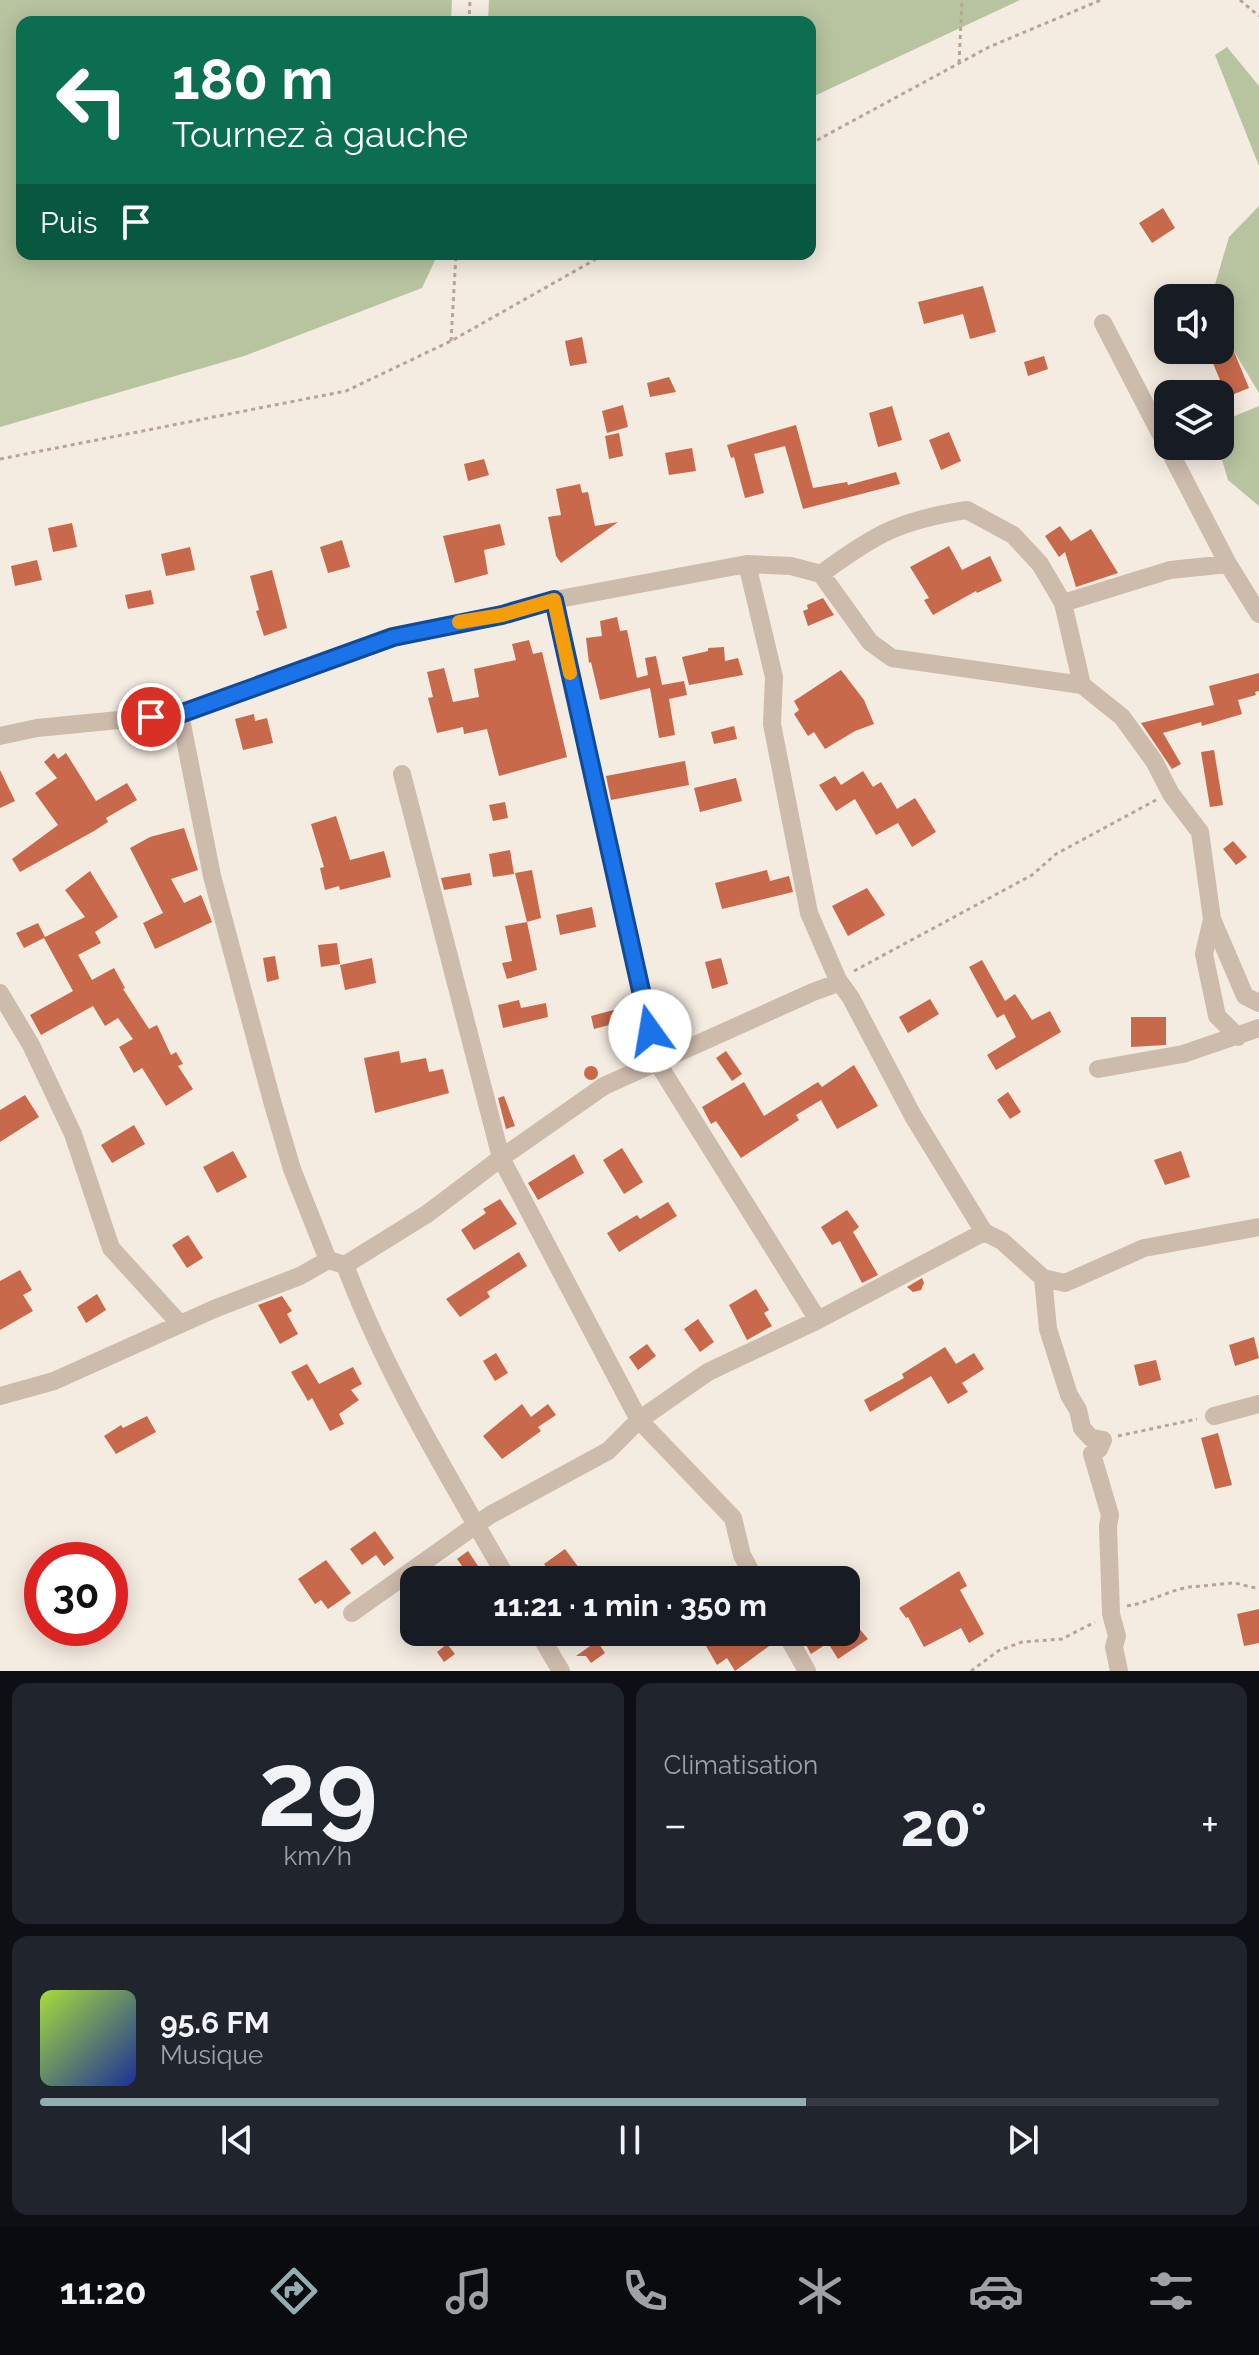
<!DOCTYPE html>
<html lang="fr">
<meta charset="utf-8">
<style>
body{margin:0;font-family:Raleway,sans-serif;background:#20242c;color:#f1f3f6;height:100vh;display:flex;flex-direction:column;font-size:30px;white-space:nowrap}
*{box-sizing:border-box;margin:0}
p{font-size:26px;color:#9ea1a6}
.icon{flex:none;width:44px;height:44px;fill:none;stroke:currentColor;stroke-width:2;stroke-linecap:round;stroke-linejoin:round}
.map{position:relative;height:1671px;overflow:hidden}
.details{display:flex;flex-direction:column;gap:12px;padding:12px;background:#0d0f14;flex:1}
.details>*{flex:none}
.banner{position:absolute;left:16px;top:16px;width:800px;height:244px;border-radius:16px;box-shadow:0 4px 20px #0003;background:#0b6e4f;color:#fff;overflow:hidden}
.controls{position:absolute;left:1154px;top:284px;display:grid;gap:16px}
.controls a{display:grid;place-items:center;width:80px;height:80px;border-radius:16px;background:#171b24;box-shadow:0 4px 20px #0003;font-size:40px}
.speed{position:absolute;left:24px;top:1542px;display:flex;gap:16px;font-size:40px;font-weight:700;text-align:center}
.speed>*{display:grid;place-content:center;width:104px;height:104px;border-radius:50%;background:#171b24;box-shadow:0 4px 20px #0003;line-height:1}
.speed .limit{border:12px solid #d22;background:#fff;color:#111}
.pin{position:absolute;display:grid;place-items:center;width:68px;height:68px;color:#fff;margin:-34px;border:4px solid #fff;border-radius:50%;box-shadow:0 2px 8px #0007}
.me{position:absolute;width:88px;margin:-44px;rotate:347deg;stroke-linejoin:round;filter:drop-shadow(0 0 6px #0008)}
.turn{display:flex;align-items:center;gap:28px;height:168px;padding:0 24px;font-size:36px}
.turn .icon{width:104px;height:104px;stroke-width:2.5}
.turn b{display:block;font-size:56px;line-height:68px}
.then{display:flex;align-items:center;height:76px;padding:0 24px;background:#0003;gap:16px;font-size:30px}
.big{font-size:60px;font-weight:700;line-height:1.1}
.details .card{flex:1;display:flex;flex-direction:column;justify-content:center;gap:12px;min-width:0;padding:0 28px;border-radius:16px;background:#20242c}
.details .dial{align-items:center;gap:0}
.dial b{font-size:104px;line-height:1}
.song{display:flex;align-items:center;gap:24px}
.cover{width:96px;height:96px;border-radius:12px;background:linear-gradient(135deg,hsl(80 70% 55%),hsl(230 70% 35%))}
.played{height:8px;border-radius:4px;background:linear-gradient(90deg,#92aeb2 65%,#363941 65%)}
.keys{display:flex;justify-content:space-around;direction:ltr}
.heat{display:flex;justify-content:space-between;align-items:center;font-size:44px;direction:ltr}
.details .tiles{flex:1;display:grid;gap:12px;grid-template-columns:1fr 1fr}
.card:last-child{grid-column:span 2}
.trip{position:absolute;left:400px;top:1566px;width:460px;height:80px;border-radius:16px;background:#171b24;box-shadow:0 4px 20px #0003;font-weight:700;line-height:80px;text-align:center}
.dock{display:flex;height:128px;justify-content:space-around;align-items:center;background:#090b0e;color:#9ea1a6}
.dock .icon{width:56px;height:56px}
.dock .current{color:#92aeb2}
.dock b{font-size:36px;color:#f1f3f6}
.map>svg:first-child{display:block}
.green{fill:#b8c4a0}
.building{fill:#c8694b}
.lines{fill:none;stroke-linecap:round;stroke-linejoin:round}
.path{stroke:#b9a596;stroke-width:3;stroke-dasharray:4 4;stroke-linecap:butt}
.street{stroke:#cdbbac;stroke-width:18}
.route-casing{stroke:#114b97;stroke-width:20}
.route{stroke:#1a73e8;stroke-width:14}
.slow{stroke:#f59e0b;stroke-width:14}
</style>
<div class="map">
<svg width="1259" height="1671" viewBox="0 0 1259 1671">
<rect width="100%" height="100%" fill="#f4ebe1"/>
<path class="green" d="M0,0H452L451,22H22V254H438L422,288L244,356L0,427Z
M489,0H1020L810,98V22H488Z
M1227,47L1259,86V166L1215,55Z
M1259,206V393L1220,328V298H1211L1229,237Z
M1259,406V506L1228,480L1218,446L1220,422Z"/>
<path class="building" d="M1163,208L1175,228L1152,243L1139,223Z
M983,286L996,332L970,339L963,314L924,324L918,302Z
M582,337L587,363L570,366L565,341Z
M1232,347L1249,388L1227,397L1210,356Z
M1044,356L1048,369L1028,376L1024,362Z
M669,377L676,392L650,397L647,383Z
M623,405L628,427L607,433L602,411Z
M892,406L902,440L878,447L869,413Z
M796,425L813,488L847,482L848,485L896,472L900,484L803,509L785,446L754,454L764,493L745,498L734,457L731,458L727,445Z
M949,432L961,461L941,470L929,440Z
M619,433L623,456L609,459L605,436Z
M692,448L696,471L669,475L665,453Z
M484,459L489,475L468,481L464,464Z
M580,484L582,493L588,492L595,526L618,522L561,563L556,556L548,517L561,515L556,489Z
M72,523L77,547L53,552L48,528Z
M500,524L505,545L484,550L488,574L455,583L443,536Z
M1060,526L1071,541L1091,529L1118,573L1076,587L1065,552L1059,557L1045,536Z
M342,540L350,567L328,573L320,547Z
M949,546L962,570L990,556L1002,581L977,593L976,591L933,615L924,600L929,598L910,567Z
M190,547L195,570L166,576L161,554Z
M37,560L42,580L15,586L11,566Z
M272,570L287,628L264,636L256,611L259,610L250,576Z
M151,590L154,604L128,609L125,595Z
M823,598L834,615L808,626L803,611L808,609L807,605Z
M617,617L620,631L627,630L637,678L648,675L645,658L656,656L662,685L684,681L687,695L669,699L675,735L659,738L650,688L600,700L591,662L589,663L586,638L602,636L600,621Z
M529,640L533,654L542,652L567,757L499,776L487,729L464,734L463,727L437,733L428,698L433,697L427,672L444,668L453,702L479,697L474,669L516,660L512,644Z
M724,647L725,661L738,658L743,675L689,685L682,657L708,651V648Z
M841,670L864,700L874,724L855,731L825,749L814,732L808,736L794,714L799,710L794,701Z
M1259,673V691L1255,692L1256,695L1238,700L1242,714L1202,726L1201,722L1163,733L1181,764L1172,769L1141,723L1214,705L1209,686Z
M254,714L255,721L267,718L273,743L243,750L235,719Z
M734,726L737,739L714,744L711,732Z
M1214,750L1223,805L1210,807L1201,752Z
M54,753L58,759L66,753L96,801L127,783L137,800L106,818L108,822L94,831L20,872L12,859L58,825L35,793L57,778L44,762Z
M685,761L689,785L611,800L606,776Z
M0,770L15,801L0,808Z
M863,771L873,787L881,782L897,809L915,798L936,832L912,847L898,823L876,835L855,799L836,811L819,785L835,776L841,785Z
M736,778L742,801L700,812L694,788Z
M505,802L508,818L493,821L489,805Z
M336,816L350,860L384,851L391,877L340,890L339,886L325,890L320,868L324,867L311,824Z
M184,828L198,870L171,879L184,903L201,895L212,922L155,949L143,923L163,913L130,848L150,837Z
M1233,841L1247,857L1236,865L1223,849Z
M510,850L514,874L493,877L489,854Z
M532,870L541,918L527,922L537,970L507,979L502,963L512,961L505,926L527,922L515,873Z
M767,870L770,881L789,876L793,892L722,909L715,883Z
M90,871L118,917L95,932L101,943L78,955L92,980L114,968L125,988L123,989L149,1029L157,1025L171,1055L176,1052L183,1064L178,1066L193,1089L166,1106L142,1068L134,1073L119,1047L133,1039L118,1018L105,1026L93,1006L41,1035L30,1015L73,991L44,938L24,948L16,933L38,923L45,937L85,917L65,890Z
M470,873L472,885L444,890L441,878Z
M867,888L885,915L848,936L832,906Z
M592,907L596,927L560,935L556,915Z
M337,943L340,964L321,967L318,945Z
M275,956L279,979L267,982L263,958Z
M372,958L376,983L345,990L340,965Z
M721,958L728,984L712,989L705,962Z
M982,960L1005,1001L1015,994L1032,1020L1050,1011L1061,1032L996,1070L987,1055L1016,1037L1004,1014L997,1018L969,967Z
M930,999L939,1014L908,1033L899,1017Z
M519,1000L521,1008L546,1003L548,1017L503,1028L498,1005Z
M621,1008L624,1021L594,1029L591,1016Z
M1131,1017H1166V1045L1131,1047Z
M399,1051L401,1063L426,1058L429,1072L443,1069L449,1093L375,1113L364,1058Z
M726,1051L742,1074L732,1081L716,1058Z
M854,1065L878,1106L837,1129L821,1100L796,1115L799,1120L741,1158L716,1121L711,1124L702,1107L744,1082L764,1116L818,1082L822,1087Z
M584 1073a7 7 0 1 1 14 0a7 7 0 1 1-14 0Z
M1008,1092L1021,1112L1010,1119L997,1100Z
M25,1095L39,1117L0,1142V1110Z
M504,1096L515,1126L506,1129L498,1098Z
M134,1125L145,1144L112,1163L101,1145Z
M622,1148L643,1182L624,1194L603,1160Z
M233,1151L247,1177L217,1193L203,1167Z
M1181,1151L1190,1177L1165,1185L1154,1160Z
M574,1154L584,1173L538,1200L528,1183Z
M500,1199L517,1224L474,1250L461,1230L486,1213L483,1209Z
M668,1202L677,1216L619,1252L607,1233L637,1215L640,1219Z
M847,1210L859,1227L853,1232L878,1275L862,1283L840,1241L832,1245L821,1227Z
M188,1235L203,1258L187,1268L172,1245Z
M519,1252L527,1266L487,1292L490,1297L460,1317L446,1299Z
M20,1270L32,1290L23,1295L33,1311L0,1330V1281Z
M922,1278L924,1283L921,1290L913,1292L907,1287Z
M756,1289L769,1310L764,1313L772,1326L747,1340L729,1305Z
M97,1294L106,1310L86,1323L77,1307Z
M282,1296L292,1311L287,1314L298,1334L280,1344L258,1305Z
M698,1319L714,1342L700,1352L684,1329Z
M1254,1337L1259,1358L1235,1366L1229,1345Z
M647,1344L656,1356L638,1370L629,1357Z
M945,1347L956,1364L974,1353L984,1369L962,1383L968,1392L948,1404L931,1376L870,1412L864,1400L904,1378L902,1374Z
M496,1353L508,1373L495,1381L483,1361Z
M1156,1360L1161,1380L1139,1386L1134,1365Z
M307,1364L319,1384L353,1367L362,1384L351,1390L359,1400L339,1414L344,1424L330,1431L312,1398L308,1401L291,1372Z
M522,1404L531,1417L548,1404L556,1415L538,1427L541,1431L502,1459L483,1436Z
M147,1416L156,1432L116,1454L104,1436L121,1425L123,1428Z
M1218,1433L1232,1485L1215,1489L1201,1438Z
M375,1531L394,1558L384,1566L376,1555L362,1565L350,1549Z
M565,1549L579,1568L562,1580H556L544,1564Z
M468,1551L480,1569L470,1577L457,1559Z
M326,1560L351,1593L328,1609L321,1600L315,1604L298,1579Z
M959,1571L967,1586L960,1590L984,1634L969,1643L961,1628L924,1647L908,1617L906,1618L899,1608Z
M1259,1609V1643L1244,1646L1237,1614Z
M858,1627L868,1639L838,1659L828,1643L811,1654L803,1639L814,1632H847L849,1634Z
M703,1632H743L749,1642L764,1632H770L776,1641L735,1671L727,1658L717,1665L706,1646L710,1643Z
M597,1641L605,1653L591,1663L586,1656H576Z
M447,1644L455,1654L444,1662L437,1652Z"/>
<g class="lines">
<path class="path" d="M1240,0L1259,16
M469,22L470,0
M959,63L962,0
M810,144L989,47L1101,0
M451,341L456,254
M0,459L346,391L451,341L605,254
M854,971L1032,875L1056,854L1156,800
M1118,1436L1197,1419
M1127,1606C1148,1603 1167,1591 1189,1587C1194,1587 1231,1583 1233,1583C1243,1584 1250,1588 1259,1588
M971,1671L998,1651L1022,1642L1062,1639L1095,1622"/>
<path class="street" d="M1103,323L1228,564
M747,564L774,677L772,724L809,913L838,980
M821,574C875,534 900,520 967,510L1013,535L1040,564L1063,603
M554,600L657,1062L818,1320
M1082,685L1063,603L1170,570L1228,564L1259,614
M180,714L212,876L272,1101L292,1169L328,1260L345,1265C387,1377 449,1477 508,1580
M0,736L37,728L180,714L393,637L502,615L554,600L747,564L791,566L821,574L870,642L892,658L1082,685L1122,717L1154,761L1171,794L1200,832L1212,919L1245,996L1259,1003
M1212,919L1204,954L1217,1016L1238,1037
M0,993L31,1045L73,1134L111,1248L180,1324
M1098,1069L1183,1054L1259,1028
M345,1265L427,1214L501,1158L604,1086L813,992L835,984L838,980L851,998L913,1116L984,1232L1002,1241L1043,1278L1065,1283L1144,1248L1259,1227
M1043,1278L1048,1329L1069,1395L1078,1410L1082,1428L1091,1438L1103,1440L1099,1449L1092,1454L1110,1515L1108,1526L1111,1614L1117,1636L1114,1647L1119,1671
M0,1396L54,1381L214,1309L300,1276L328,1260
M1214,1416L1259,1404
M755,1580L742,1555L733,1518L639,1420L708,1372L818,1320L984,1232
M352,1613L490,1515L608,1451L639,1420L501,1158L402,774
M538,1632L561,1671
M785,1632L807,1671"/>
</g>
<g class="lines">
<defs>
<path id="route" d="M151,717L180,714L393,637L502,615L554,600L650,1031"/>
</defs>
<use href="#route" class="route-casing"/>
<use href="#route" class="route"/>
<path class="slow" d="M459,622L502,615L554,600L570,673"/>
</g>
</svg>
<div class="controls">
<a><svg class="icon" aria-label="sound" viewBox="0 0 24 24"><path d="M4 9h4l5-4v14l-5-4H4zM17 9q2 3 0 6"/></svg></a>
<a><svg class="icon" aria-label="layers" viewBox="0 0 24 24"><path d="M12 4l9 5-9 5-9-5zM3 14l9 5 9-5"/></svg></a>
</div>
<div class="speed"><div class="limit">30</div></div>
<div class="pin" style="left:151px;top:717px;background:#d93025"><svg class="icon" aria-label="arrive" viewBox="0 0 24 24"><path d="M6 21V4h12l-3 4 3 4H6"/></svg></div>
<svg class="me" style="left:650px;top:1031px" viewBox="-20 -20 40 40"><circle r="19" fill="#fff"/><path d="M0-13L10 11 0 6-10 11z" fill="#1a73e8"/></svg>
<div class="trip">11:21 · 1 min · 350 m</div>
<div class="banner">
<div class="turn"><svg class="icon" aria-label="left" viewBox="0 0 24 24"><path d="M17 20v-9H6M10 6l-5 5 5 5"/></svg><div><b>180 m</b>Tournez à gauche</div></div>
<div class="then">Puis<svg class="icon" aria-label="arrive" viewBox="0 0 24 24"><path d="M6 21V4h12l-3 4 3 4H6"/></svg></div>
</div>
</div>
<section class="details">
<div class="tiles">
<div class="card dial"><b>29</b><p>km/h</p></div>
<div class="card"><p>Climatisation</p>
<div class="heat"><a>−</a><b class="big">20°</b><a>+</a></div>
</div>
<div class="card">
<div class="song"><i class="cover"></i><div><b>95.6 FM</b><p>Musique</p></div></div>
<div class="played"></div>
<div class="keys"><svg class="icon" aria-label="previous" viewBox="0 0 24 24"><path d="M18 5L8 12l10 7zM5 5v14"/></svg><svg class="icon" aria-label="pause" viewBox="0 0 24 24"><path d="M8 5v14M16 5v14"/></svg><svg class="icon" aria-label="next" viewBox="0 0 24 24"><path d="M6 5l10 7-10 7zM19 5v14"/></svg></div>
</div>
</div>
</section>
<nav class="dock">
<b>11:20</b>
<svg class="icon current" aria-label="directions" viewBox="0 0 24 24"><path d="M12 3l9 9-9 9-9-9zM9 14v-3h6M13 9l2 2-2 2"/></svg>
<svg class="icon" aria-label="music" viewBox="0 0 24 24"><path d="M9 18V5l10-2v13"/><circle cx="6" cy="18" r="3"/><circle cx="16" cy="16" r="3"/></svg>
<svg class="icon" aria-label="phone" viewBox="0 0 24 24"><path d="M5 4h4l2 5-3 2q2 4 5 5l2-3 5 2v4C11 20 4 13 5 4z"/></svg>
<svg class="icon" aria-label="climate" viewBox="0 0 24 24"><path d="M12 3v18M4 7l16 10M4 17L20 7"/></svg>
<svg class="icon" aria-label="car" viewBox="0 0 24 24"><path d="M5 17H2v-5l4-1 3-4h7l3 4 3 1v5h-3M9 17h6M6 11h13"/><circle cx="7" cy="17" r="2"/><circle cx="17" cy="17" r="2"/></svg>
<svg class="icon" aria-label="filters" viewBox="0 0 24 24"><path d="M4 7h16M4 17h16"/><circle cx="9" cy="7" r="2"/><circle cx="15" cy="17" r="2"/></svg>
</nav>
